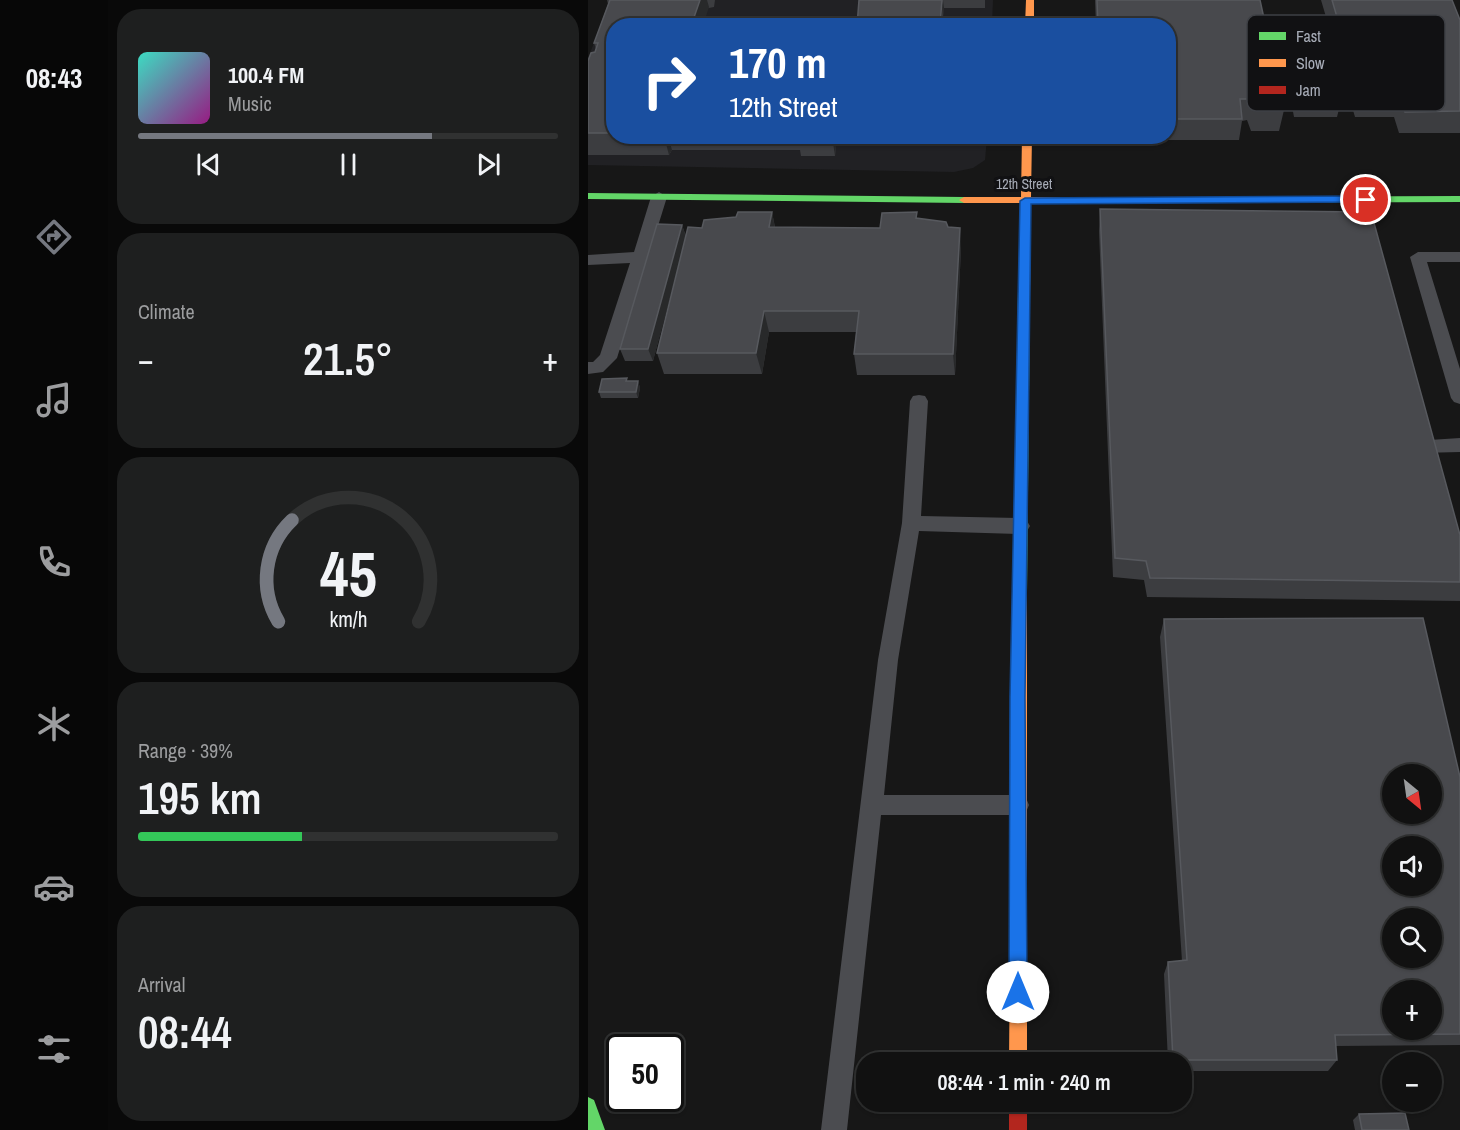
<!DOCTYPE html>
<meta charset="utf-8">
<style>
body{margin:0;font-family:"Archivo Narrow",sans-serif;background:#1e1f1f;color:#f1f3f6;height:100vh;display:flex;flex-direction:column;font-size:22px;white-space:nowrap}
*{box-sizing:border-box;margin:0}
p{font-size:20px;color:#9c9d9f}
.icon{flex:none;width:33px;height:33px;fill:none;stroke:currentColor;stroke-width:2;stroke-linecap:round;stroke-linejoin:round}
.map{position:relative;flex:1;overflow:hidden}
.side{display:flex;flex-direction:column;gap:9px;padding:9px;background:#090909;width:480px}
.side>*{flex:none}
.guide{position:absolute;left:18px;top:18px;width:570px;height:126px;border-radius:24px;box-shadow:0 2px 4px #0004,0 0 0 2px #303131;background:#1a4fa0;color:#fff;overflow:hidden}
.needle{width:39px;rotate:151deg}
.fabs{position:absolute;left:794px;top:764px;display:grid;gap:12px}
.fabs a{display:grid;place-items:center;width:60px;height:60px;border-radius:50%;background:#111;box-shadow:0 2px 4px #0004,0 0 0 2px #303131;font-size:30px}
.speed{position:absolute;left:18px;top:1034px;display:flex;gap:12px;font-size:30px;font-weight:700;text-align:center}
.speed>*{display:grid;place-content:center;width:78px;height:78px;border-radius:50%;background:#111;box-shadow:0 2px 4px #0004,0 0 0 2px #303131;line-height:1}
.speed .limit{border:3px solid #111;border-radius:9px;background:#fff;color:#111}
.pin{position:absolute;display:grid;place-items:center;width:51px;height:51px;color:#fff;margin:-26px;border:3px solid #fff;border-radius:50%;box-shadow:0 2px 6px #0007}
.me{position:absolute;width:66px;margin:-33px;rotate:0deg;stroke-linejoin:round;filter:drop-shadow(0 0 4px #0008)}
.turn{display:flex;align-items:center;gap:21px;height:126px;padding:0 24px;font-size:27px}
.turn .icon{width:78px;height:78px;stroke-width:2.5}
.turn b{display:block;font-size:42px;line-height:51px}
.big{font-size:45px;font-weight:600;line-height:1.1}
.side .card{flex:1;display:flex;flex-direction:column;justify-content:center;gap:9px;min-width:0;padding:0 21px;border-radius:24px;background:#1e1f1f}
.side .dial{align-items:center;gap:0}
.dial svg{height:156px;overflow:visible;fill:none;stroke:#303131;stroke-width:7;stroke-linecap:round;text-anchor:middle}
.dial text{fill:#f1f3f6;stroke:none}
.song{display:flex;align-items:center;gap:18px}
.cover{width:72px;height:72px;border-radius:9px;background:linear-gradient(135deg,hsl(170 70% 55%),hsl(310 70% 35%))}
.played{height:6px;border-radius:3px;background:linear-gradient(90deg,#757880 70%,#303131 70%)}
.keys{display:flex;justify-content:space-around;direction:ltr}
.heat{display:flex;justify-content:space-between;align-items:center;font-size:33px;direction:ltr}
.charge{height:9px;border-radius:4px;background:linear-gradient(90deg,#34c759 39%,#303131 0)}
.trip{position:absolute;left:268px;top:1052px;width:336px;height:60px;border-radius:24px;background:#111;box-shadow:0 2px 4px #0004,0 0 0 2px #303131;font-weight:600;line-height:60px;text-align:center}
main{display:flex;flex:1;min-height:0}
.dock{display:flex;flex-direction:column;width:108px;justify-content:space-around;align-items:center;background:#070707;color:#9c9d9f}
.dock .icon{width:42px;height:42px}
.dock .active{color:#757880}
.dock b{font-size:27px;color:#f1f3f6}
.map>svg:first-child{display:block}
.built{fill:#212124}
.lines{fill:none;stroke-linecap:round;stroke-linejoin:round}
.lane{fill:#4b4c50;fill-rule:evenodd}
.fast{fill:#63d668;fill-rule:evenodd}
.slow{fill:#ff974d;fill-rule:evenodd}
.jam{fill:#b3261e;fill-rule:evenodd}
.wall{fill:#3c3d40}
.shaded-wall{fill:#28292a}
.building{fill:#48494d;stroke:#57595e;stroke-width:1.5;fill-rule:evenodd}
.route{fill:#1a73e8;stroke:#114b97;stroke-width:1.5}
.labels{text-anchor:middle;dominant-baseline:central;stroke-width:6;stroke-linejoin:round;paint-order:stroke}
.far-street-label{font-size:14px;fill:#a8adb8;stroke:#111113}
.key{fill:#111113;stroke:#3e4045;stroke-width:1.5}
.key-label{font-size:16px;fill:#a8adb8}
</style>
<main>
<nav class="dock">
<b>08:43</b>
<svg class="icon active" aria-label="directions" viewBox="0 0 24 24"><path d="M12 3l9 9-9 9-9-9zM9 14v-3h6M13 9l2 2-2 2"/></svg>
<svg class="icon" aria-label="music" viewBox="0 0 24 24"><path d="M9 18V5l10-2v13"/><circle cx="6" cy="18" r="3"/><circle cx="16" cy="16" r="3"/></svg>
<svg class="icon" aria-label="phone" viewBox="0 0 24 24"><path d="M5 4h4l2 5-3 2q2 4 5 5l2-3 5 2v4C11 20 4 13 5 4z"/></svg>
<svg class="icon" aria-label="climate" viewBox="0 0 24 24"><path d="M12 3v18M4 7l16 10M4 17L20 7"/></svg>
<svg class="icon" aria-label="car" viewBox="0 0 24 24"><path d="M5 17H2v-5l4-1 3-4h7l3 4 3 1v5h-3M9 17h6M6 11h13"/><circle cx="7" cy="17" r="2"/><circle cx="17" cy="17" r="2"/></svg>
<svg class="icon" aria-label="filters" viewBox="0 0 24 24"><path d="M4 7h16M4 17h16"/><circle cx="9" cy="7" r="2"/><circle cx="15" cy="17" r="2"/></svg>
</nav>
<section class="side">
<div class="card">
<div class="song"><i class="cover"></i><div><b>100.4 FM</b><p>Music</p></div></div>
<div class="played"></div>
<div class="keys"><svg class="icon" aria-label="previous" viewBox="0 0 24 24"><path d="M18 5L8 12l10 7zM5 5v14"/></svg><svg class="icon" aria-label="pause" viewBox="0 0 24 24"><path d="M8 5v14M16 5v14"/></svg><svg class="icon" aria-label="next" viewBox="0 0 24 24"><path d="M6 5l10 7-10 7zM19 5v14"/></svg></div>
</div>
<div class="card"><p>Climate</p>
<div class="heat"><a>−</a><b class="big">21.5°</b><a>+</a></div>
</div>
<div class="card dial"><svg viewBox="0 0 100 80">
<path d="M14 69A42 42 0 1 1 86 69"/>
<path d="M14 69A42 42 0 0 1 21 17" stroke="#757880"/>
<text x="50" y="56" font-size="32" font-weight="700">45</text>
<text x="50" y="72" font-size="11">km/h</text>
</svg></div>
<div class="card"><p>Range · 39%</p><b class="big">195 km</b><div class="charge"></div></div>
<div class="card"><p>Arrival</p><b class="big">08:44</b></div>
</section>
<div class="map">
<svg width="872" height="1130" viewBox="0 0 872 1130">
<rect width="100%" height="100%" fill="#171717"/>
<path class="built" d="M23,0H405L404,25L26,26V136L399,137L397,160L385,168L366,172L0,165V58Z"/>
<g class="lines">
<path class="lane" d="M71,192L79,197L29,358L15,372L0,374V362H5L12,355L42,263L0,265V255L46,252L63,197Z
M830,252H872V262H839L872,369V404L866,402L863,398L822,257Z
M331,395L337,396L340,401L333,516L432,518L439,521L442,526L439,531L432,534L331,531L310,660L296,795H430L438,798L441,805L438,812L430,815H293L259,1130H233L290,660L314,523L322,401L325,396Z
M872,438V452L832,453L826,451L823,446L826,441Z"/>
<path class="fast" d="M0,193L376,197L381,200L376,203L0,199Z
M872,196V202L619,203L614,200L619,197Z
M436,289L442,293L439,593L437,597H427L425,593L430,293Z
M0,1097L6,1100L17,1130H0Z"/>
<path class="slow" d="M438,0H446V26H437Z
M434,136H444L443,197H619L624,200L619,203H443L442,293L436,297L432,296V203H376L371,200L376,197H433Z
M432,587L437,589L439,593V1062H421L425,593L427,589Z"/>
<path class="jam" d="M421,1101H439V1130H421Z"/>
</g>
<path class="wall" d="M19,0H127L126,7L26,26V136H249L247,156H213L212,150H84L81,155H0V61L7,52L8,49L6,43L20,4Z
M339,0H397V8H356L354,25L269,26Z
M507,0H672L687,72L754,71L733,0H864L872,20V133H811L806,117H767L762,100H751L752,105L749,117H706L703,101H694L696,110L691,131H663L659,120L654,121L651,140H523L522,136H580V26H508Z
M512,209L872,535V601L559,597L556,580L525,577L511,231Z
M184,212L187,227L292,228L329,212V218L360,227L373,249L367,375H269L266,354L268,332H181L174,374H76L69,353L94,251L65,361H37L32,349L94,225L98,236L114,228L148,217Z
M40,381H50L52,388L50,398H13L11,392Z
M576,619L872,777V1045L748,1046L749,1060L740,1071H594V1062H580L576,974L580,962L594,961L572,637Z
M771,1114L821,1130H767L765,1120Z"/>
<path class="shaded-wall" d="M112,0H119L121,7L115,26H103Z
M354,0V26H352Z
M355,0L356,8L355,18L354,5Z
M76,136H80L84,150L81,155Z
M244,136H249L247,156Z
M184,212L188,234L181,227Z
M94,225L98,237L65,361L60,349Z
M372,228L373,249L367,375L365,354Z
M176,311L181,332L174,374L168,353Z
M50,381L52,388L50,398L48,392Z"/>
<path class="building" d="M22,0H112L103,26H26V133H0V61L3,53L7,52L10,43H6Z
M271,0H354L352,25L361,26H269Z
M509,0H672L696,110H667L663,99H652L654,119H580V26H510Z
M744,0H864L872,20V111L817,112L812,96H772Z
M512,209L783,212L872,535V582L562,578L558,561L527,558Z
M150,212H184L181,227L292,228L294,213L329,212L328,218L358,222L360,227L372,228L365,354H266L271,311H176L168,353H69L100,227L114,228L116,220L148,217Z
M69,224L94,225L60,349H32Z
M39,378L38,381H50L48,392H11L14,379Z
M835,618L872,777V1034L747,1035L749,1060H585L580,962L599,960L576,619ZM804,774H843V813H804ZM804,846H843V885H804ZM804,918H843V957H804ZM804,990H843V1029H804Z
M817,1113L821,1130H774L771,1114Z"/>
<path class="route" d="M778,196L784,200L782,202L443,204L437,697L439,992L436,998L430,1000L424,998L421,992L422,697L432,201L437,198Z"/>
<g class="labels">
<g class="far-street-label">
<text x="436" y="184">12th Street</text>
</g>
</g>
<rect x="659" y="15" width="198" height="96" rx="9" class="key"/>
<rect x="671" y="32" width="27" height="8" fill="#63d668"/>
<rect x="671" y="59" width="27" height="8" fill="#ff974d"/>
<rect x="671" y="86" width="27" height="8" fill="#b3261e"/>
<g class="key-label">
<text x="708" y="42">Fast</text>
<text x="708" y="69">Slow</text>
<text x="708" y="96">Jam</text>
</g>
</svg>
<div class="fabs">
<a><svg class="needle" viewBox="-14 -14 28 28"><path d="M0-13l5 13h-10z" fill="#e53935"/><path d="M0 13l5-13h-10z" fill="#9c9d9f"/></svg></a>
<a><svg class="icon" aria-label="sound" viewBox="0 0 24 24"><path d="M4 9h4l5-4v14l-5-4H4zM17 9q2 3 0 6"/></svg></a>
<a><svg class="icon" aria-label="search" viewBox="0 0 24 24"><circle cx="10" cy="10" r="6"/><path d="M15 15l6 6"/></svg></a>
<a>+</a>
<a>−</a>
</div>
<div class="speed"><div class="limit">50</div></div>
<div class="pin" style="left:778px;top:200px;background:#d93025"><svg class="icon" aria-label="arrive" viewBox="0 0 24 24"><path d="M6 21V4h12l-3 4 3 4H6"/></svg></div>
<svg class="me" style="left:430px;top:992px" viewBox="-20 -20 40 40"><circle r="19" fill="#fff"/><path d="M0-13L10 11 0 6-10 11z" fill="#1a73e8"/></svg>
<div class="trip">08:44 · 1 min · 240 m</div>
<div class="guide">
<div class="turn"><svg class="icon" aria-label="right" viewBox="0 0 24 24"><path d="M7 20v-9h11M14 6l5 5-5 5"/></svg><div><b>170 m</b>12th Street</div></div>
</div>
</div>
</main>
